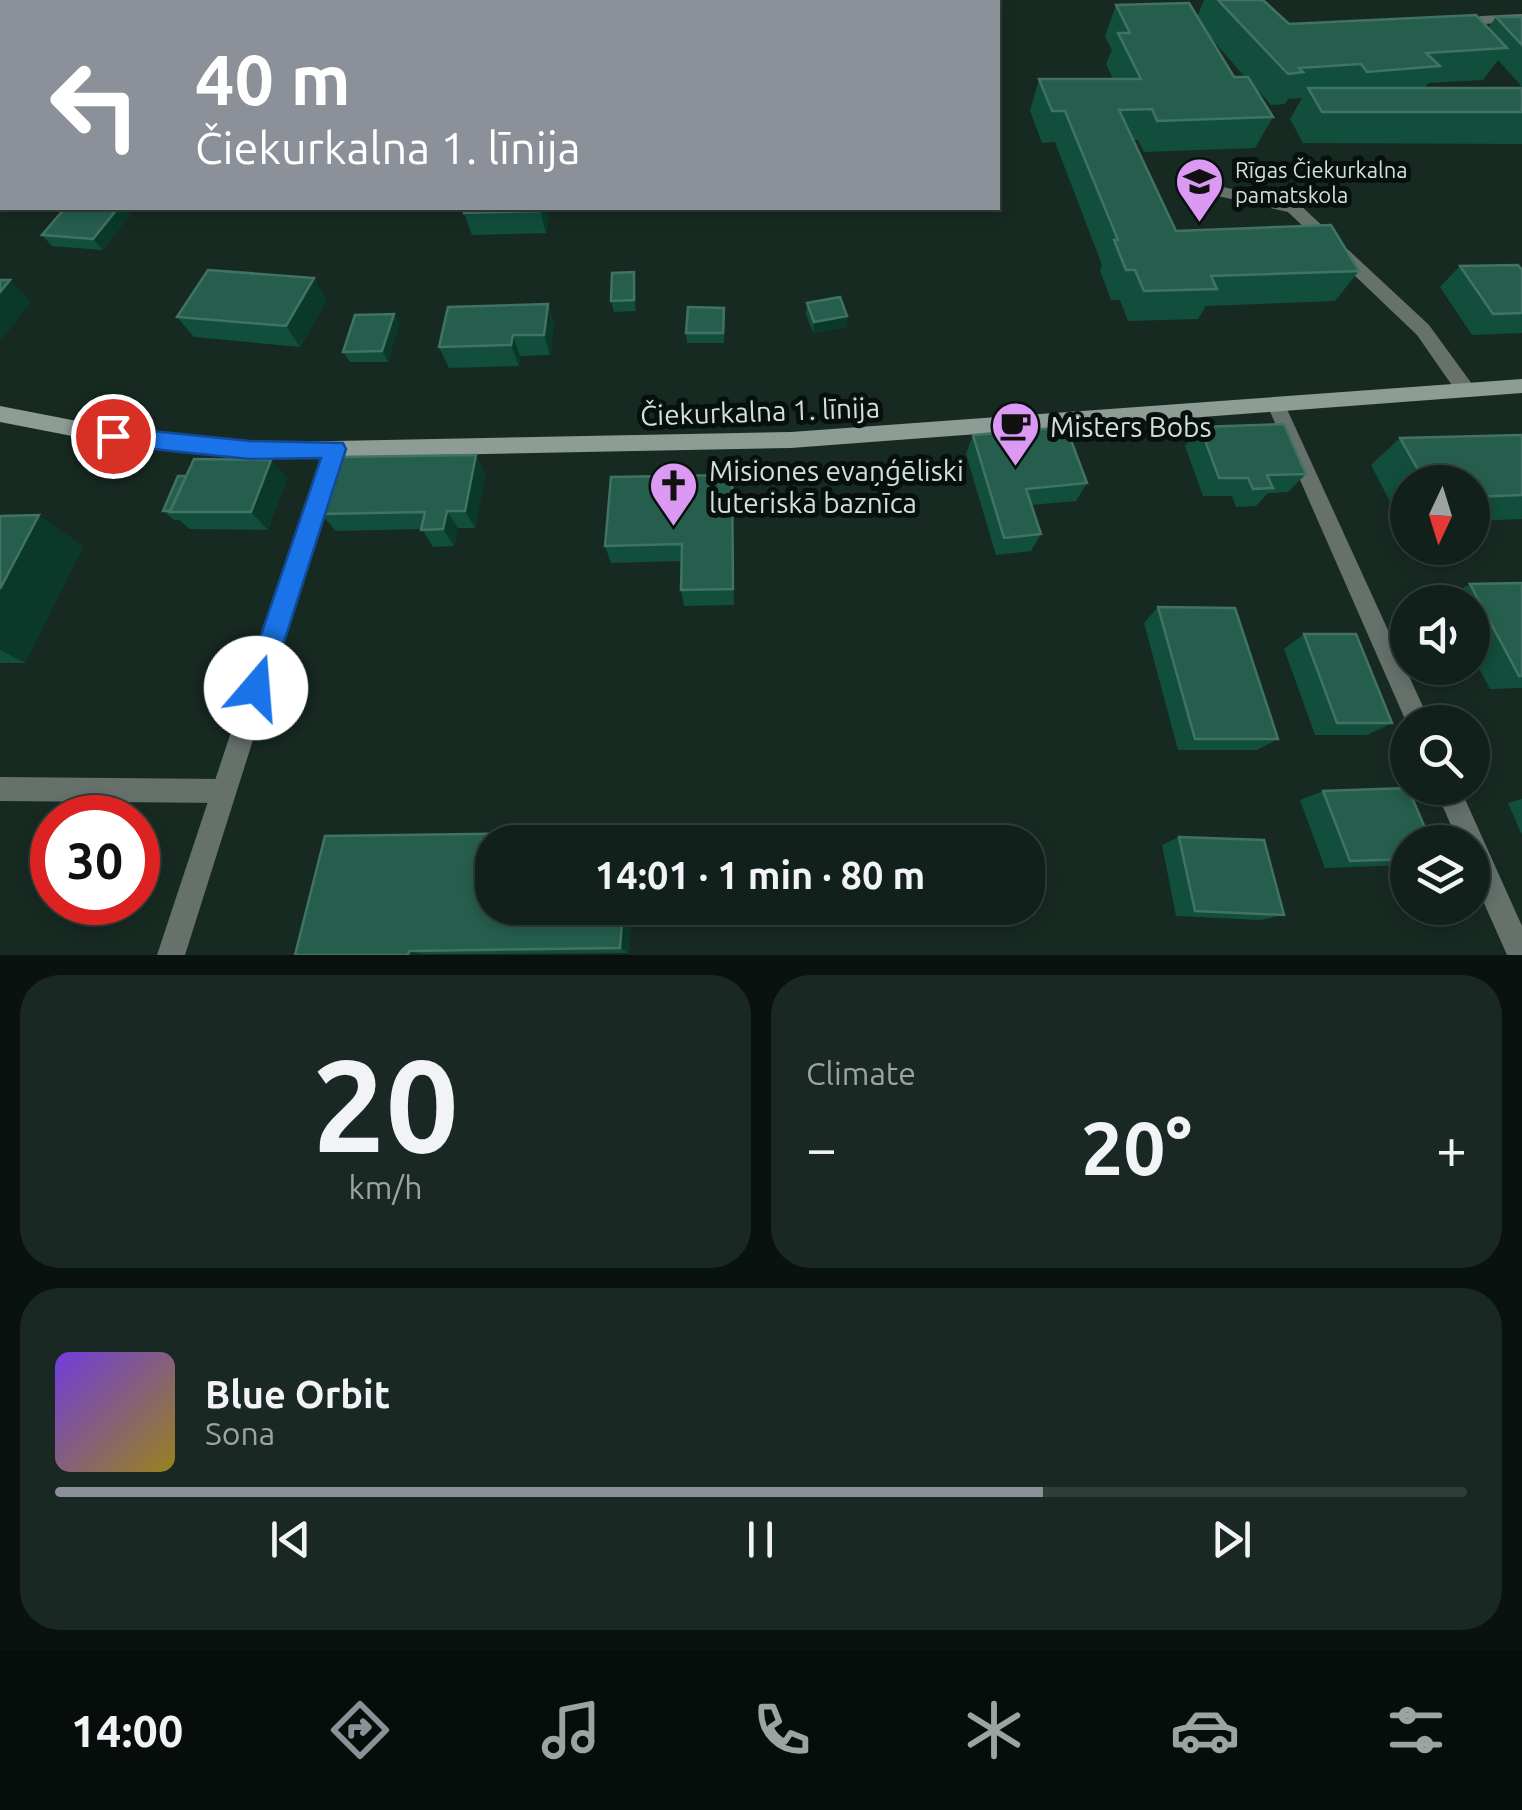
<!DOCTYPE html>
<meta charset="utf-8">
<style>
body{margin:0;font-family:Ubuntu,sans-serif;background:#1a2823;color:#f1f3f6;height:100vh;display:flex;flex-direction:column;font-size:38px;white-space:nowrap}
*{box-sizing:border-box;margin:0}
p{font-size:32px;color:#9ca3a2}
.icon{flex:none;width:55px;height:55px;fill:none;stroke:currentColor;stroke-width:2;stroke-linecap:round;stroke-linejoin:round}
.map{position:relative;height:955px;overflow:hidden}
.panel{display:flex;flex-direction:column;gap:20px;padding:20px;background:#09120e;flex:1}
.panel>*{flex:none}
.guide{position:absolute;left:0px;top:0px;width:1000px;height:210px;box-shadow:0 5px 15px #0003,0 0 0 2px #303e39;background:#8c9099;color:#fff;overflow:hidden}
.needle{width:65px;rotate:184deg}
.tools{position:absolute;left:1390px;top:465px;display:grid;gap:20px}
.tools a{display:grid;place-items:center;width:100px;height:100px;border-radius:50%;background:#11201a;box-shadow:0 5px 15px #0003,0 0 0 2px #303e39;font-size:50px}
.speed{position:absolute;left:30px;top:795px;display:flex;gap:20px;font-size:50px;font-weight:700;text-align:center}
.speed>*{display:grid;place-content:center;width:130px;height:130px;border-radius:50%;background:#11201a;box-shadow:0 5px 15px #0003,0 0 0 2px #303e39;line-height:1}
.speed .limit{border:15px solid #d22;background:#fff;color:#111}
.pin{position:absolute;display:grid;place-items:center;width:85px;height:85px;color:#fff;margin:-42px;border:5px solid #fff;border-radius:50%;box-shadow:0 2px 10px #0007}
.me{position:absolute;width:110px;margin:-55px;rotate:18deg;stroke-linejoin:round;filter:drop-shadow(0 0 8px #0008)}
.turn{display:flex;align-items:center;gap:35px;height:210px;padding:0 30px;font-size:45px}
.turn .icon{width:130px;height:130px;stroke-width:2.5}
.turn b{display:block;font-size:70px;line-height:85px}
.big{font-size:75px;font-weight:600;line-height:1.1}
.panel .card{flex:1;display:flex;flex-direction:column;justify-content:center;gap:15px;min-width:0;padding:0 35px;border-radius:40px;background:#1a2823}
.panel .dial{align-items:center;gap:0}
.dial b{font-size:130px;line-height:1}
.song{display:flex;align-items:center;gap:30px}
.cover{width:120px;height:120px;border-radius:15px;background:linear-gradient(135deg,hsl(260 70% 55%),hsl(50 70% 35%))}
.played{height:10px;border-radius:5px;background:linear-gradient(90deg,#8c9099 70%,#303e39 70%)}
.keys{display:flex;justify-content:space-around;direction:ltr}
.heat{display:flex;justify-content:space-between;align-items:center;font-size:55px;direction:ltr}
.panel .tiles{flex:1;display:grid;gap:20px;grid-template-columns:1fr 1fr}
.card:last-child{grid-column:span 2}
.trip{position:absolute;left:475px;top:825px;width:570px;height:100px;border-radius:40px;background:#11201a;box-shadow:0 5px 15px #0003,0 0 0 2px #303e39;font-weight:600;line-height:100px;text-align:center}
.dock{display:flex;height:160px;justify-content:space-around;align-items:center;background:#070d0a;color:#9ca3a2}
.dock .icon{width:70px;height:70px}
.dock .active{color:#8c9099}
.dock b{font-size:45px;color:#f1f3f6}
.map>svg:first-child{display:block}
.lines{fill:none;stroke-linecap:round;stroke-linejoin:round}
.stream{fill:#24012f;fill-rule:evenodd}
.lane{fill:#67716c;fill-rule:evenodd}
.street{fill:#67716c;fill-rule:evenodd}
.secondary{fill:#8d9c95;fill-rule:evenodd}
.rail{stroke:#a1afa9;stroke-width:5;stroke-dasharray:9 9;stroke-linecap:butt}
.wall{fill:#114e3c;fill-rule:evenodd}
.shaded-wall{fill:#0a392a}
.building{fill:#265e4d;stroke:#417263;stroke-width:2.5}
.route{fill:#1a73e8;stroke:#114b97;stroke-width:2.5}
.labels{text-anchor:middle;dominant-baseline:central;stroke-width:10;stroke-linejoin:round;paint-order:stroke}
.far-poi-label{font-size:22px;fill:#d3dfda;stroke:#08100d;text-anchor:start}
.street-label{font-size:28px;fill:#d3dfda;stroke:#08100d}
.poi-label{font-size:28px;fill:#d3dfda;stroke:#08100d;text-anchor:start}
</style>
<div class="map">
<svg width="1522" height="955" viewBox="0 0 1522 955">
<rect width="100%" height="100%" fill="#172a22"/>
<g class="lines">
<path class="stream" d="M187,0H215L210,2H186Z
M0,22H2V27H0Z"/>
<path class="lane" d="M1522,14V22L1482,24L1455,32L1448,28L1481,16Z
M1183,178L1299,204L1429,325L1472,384L1474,389L1472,394H1458L1417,335L1288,212L1178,187V179Z
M0,777L223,779L232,782L235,791L232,800L223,803L0,801Z"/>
<path class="street" d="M1277,400L1286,407L1430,722H1408V726L1268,407Z
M335,441L342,443L345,449L185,955H157L325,449L328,443Z
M1435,788H1460L1522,926V955H1507L1472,876V842H1458Z"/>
<path class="secondary" d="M1522,379V393L791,448L335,457L250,458L113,444L0,422V406L113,428L250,442L335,441L791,432Z"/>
<path class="rail" d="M357,2L378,0
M469,2L490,0"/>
</g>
<path class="wall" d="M1204,0H1263L1289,24L1488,28L1496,17H1522V87L1498,60L1483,80L1428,83L1425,88H1522V144L1303,143L1290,119L1302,98L1288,99L1285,104L1271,105L1255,87L1273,117L1255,148L1144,152L1138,140H1134L1176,231L1359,271L1335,301L1206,306L1198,319L1128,321L1120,300H1111L1100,270L1102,265L1055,142L1042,143L1030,111L1039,79H1113L1106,64L1112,50L1105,36L1116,5L1197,17ZM1210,37L1245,77H1234Z
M65,208H124L130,215L103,250L52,246L42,235Z
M465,208H550L546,233L472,235L464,213Z
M1460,266L1522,270V333L1472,335L1440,287Z
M636,283V311L614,312L611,301Z
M327,300L300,347L194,337L177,317Z
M807,303L847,316L846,327L813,333L806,314Z
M548,304L554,325L550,355L520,356L519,366L449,368L439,347Z
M394,314L399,324L388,362H350L343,352Z
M725,318L724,343H687L686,333Z
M1200,427L1306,474L1288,492L1268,493L1256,506L1236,507L1232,496H1203L1185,446Z
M973,435L1087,483L1076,501L1031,505L1041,534L1031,551L996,555L966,454Z
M1522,435V519L1472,521V482H1408V523H1401L1371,465L1400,438Z
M476,455L485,474L475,528H458L454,546L433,547L422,529L336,531L321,514Z
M271,460L287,478L268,530L190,529L179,520H174L163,511L186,476Z
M732,475L734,605L684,606L681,590L682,561L611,563L605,546Z
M0,516L83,546L25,663H0Z
M1522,583V688L1490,689L1472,655V602H1445L1444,600L1470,584Z
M1158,607L1278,739L1257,750H1178L1144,623Z
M1304,634L1392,723L1367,735H1315L1284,649Z
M1323,791L1408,842V865L1325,868L1300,800Z
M1522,799V835L1508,803Z
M628,832L635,842H492V908H632L629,953L295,955L325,836Z
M1179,837L1284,915L1261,920L1176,916L1162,845Z"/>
<path class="shaded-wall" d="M118,208H124L130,215L103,250L93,239Z
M541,208H550L546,233L540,211Z
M634,272L636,283V311L634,300Z
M314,278L327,300L300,347L286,326Z
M10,280L31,302L0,342V292Z
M548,304L554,325L550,355L544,335Z
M394,314L399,324L388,362L382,351Z
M847,316L846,327L813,333L814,322Z
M513,335L520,356L519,366L511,345Z
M476,455L485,474L475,528L465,511Z
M271,460L287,478L268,530L251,512Z
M447,511L458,528L454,546L443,529Z
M39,515L83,546L25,663L0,650V589Z
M628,832L635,842H627Z
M623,908H632L629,953L620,948Z
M409,951L428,955H408Z"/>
<path class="building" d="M1218,0H1263L1289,24L1476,15L1507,48L1426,53L1440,66L1367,72L1361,64L1299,68L1303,72L1288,74Z
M1189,3L1234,77H1248L1273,117L1157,121L1152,109L1119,110L1176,231L1331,225L1359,271L1211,276L1217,289L1144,291L1135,270H1126L1114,240H1118L1065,111H1052L1039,79H1141L1118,33H1130L1116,5Z
M1496,17H1522V45Z
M1308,88H1522V112H1322Z
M65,208H118L93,239L42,235Z
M465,208H541L540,211L464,213Z
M1518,265L1522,270V313L1493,314L1460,266Z
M208,270L314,278L286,326L177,317Z
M634,272V300L611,301L612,273Z
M0,280H10L0,292Z
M840,297L847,316L814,322L807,303Z
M548,304L544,335H513L511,345L439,347L448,307Z
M688,307L724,308L723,333H686Z
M394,314L382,351L343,352L355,315Z
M1284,424L1306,474L1267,475L1273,488L1253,489L1248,478H1219L1200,427Z
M1066,427L1087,483L1026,489L1041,534L1004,538L973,435Z
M1522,435V495L1472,497V482H1425L1400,438Z
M476,455L465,511H447L443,529L421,530L425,512L321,514L338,457Z
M194,459L271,460L251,512H170Z
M732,475L733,589L681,590L682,544L605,546L611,477Z
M178,476H186L170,511H163Z
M39,515L0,589V516Z
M1522,583V676H1519L1470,584Z
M1158,607L1235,608L1278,739H1195Z
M1304,634H1356L1392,723H1337Z
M1408,788L1431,842H1408V859L1350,861L1323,791Z
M628,832L627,842H492V908H623L620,948L409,951L408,955H295L325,836Z
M1179,837L1264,840L1284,915L1195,911Z"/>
<path class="route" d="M113,427L250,441L343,443L346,449L266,698L256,701L247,698L243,688L321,458L250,459L113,445L102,436Z"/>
<defs>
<symbol id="school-pin" viewBox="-11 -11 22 30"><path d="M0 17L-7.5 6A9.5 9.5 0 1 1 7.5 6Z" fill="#dc99f4" stroke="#08100d"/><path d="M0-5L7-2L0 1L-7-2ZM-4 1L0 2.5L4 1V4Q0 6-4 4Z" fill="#111"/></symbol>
<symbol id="cafe-pin" viewBox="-11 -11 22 30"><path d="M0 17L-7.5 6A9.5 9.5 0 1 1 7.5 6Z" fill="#dc99f4" stroke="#08100d"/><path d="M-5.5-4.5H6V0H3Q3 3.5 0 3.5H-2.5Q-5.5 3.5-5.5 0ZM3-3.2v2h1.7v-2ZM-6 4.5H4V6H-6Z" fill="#111"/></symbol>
<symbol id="church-pin" viewBox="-11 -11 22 30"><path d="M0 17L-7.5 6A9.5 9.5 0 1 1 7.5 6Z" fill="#dc99f4" stroke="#08100d"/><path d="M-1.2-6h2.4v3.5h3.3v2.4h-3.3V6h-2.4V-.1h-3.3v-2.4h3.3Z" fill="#111"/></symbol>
</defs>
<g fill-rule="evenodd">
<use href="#school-pin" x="1172" y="154" width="55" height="75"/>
<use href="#cafe-pin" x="988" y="398" width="55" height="75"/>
<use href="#church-pin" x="646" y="458" width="55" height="75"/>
</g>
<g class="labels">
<g class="far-poi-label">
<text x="1235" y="169">Rīgas Čiekurkalna<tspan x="1235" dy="25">pamatskola</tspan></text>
</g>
<g class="street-label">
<text transform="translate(760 411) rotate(-2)">Čiekurkalna 1. līnija</text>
</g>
<g class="poi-label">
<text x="1050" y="426">Misters Bobs</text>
<text x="709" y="470">Misiones evaņģēliski<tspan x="709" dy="32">luteriskā baznīca</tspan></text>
</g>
</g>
</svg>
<div class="tools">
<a><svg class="needle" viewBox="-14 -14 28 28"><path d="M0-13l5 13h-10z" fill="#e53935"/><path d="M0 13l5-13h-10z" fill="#9ca3a2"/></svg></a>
<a><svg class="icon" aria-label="sound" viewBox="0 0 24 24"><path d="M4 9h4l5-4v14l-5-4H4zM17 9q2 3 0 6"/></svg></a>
<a><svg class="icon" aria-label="search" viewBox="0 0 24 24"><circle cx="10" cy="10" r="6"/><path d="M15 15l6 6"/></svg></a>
<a><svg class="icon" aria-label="layers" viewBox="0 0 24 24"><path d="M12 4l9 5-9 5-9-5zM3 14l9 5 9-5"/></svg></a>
</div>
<div class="speed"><div class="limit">30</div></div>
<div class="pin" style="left:113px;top:436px;background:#d93025"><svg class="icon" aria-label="arrive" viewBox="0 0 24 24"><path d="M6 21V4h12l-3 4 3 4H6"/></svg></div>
<svg class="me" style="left:256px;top:688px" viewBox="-20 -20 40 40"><circle r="19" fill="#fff"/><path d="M0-13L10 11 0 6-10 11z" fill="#1a73e8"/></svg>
<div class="trip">14:01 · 1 min · 80 m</div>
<div class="guide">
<div class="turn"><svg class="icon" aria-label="left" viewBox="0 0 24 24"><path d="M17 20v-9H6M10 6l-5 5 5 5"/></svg><div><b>40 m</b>Čiekurkalna 1. līnija</div></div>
</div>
</div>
<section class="panel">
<div class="tiles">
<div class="card dial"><b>20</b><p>km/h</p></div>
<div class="card"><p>Climate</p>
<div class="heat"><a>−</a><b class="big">20°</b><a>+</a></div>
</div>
<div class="card">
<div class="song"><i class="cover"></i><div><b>Blue Orbit</b><p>Sona</p></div></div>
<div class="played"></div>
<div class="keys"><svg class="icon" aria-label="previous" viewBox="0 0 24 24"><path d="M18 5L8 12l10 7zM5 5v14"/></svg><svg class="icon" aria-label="pause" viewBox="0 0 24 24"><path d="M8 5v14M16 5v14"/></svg><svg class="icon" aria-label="next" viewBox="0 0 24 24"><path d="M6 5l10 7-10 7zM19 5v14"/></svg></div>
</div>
</div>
</section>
<nav class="dock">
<b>14:00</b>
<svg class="icon active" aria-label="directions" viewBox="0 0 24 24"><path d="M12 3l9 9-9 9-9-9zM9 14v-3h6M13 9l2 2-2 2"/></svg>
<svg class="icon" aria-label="music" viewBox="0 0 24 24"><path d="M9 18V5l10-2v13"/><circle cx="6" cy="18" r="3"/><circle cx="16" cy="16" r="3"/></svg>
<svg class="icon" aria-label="phone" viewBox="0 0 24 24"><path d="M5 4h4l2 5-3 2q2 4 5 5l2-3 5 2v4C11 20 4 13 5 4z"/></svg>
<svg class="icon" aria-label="climate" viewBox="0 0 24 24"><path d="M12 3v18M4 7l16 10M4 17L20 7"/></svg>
<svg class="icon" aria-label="car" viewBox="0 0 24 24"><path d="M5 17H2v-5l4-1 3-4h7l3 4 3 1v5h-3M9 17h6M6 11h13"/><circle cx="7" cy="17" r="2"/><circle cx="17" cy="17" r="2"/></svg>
<svg class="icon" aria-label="filters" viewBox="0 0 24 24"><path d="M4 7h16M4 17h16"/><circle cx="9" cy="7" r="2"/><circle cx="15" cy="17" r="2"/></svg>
</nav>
